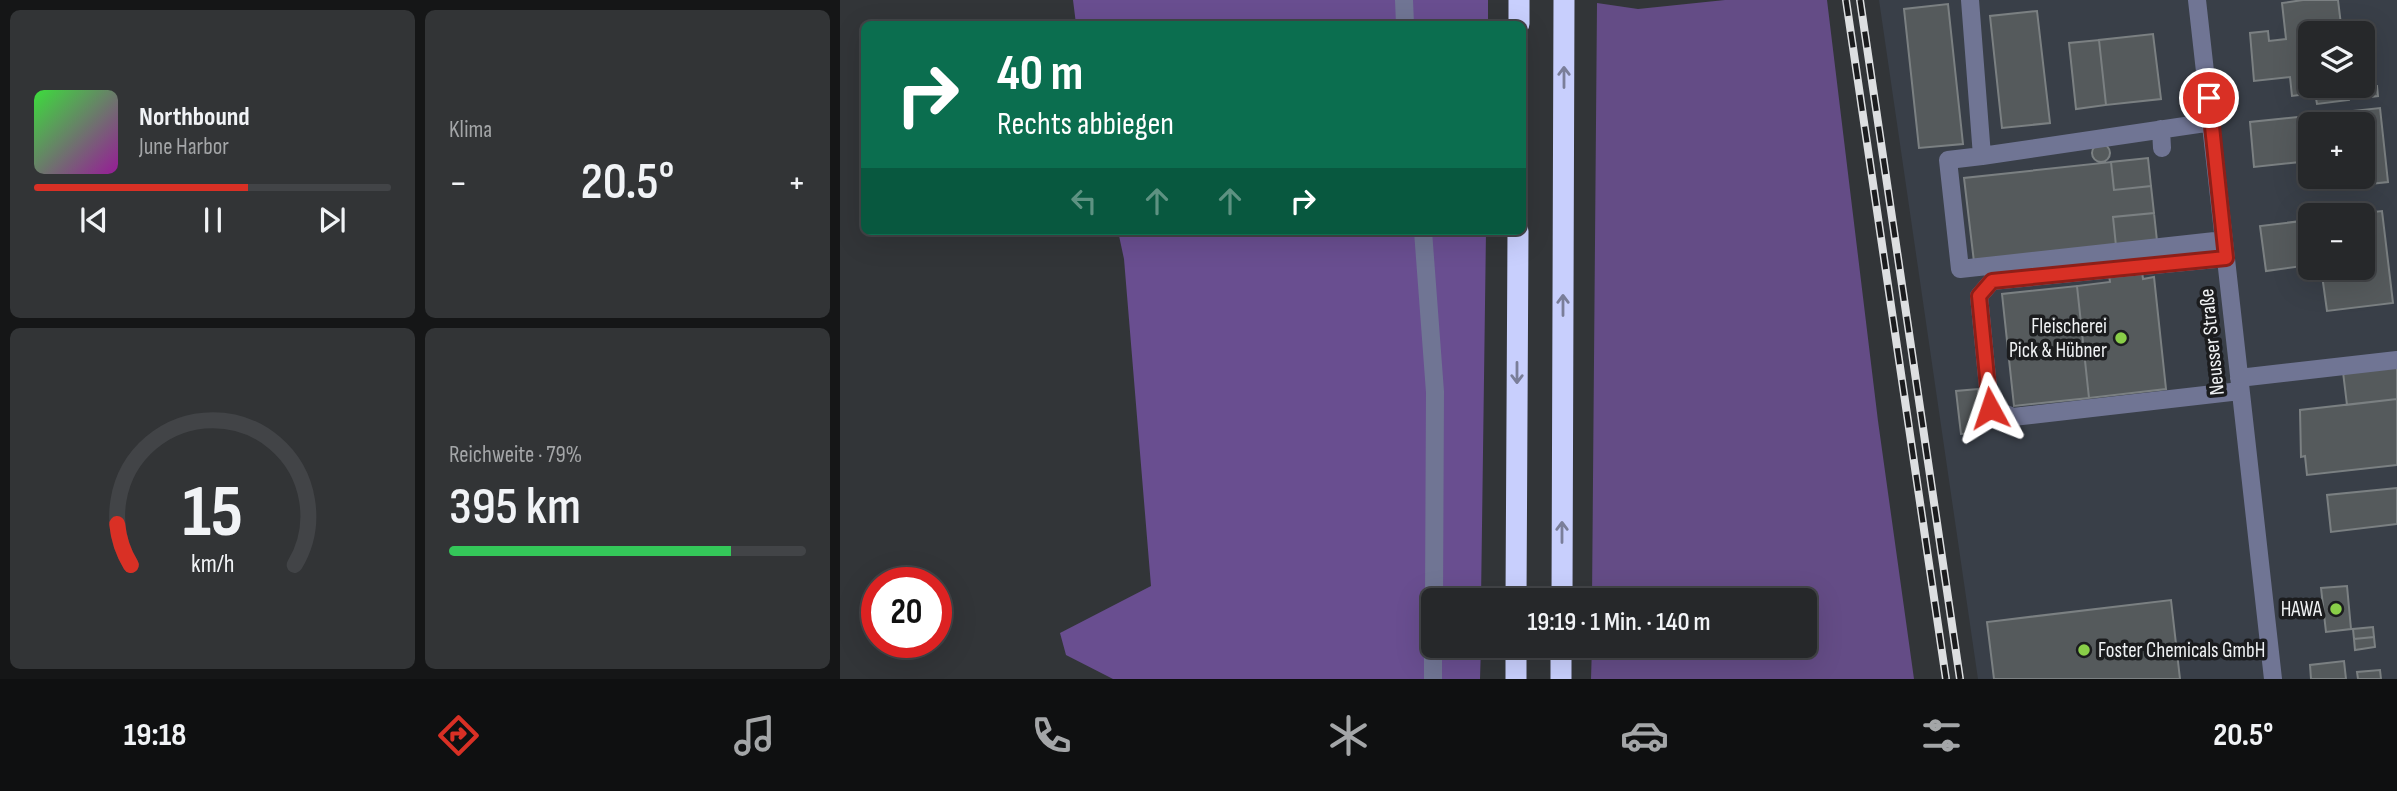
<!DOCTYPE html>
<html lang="de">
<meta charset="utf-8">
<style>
body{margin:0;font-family:"Sofia Sans Condensed",sans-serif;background:#323436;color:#f1f3f6;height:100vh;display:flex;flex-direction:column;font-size:26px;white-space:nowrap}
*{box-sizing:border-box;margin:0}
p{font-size:23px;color:#a4a6a8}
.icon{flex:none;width:38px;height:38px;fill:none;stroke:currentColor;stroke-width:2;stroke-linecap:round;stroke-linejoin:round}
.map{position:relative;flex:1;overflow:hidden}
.side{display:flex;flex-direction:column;gap:10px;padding:10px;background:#151617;width:840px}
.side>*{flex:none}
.top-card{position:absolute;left:21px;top:21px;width:665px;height:214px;border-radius:10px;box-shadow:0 7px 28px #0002,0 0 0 2px #424447;background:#0b6e4f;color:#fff;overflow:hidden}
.controls{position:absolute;left:1458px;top:21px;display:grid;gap:14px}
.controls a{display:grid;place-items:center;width:77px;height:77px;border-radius:10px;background:#26282a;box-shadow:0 7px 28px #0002,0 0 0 2px #424447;font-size:35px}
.speed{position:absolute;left:21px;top:567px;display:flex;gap:14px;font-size:35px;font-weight:700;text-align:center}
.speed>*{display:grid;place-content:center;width:91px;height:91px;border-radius:50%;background:#26282a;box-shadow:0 7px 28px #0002,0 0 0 2px #424447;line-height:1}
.speed .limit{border:10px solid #d22;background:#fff;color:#111}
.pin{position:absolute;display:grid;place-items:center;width:60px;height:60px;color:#fff;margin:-30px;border:4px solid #fff;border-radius:50%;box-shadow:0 2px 7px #0007}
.me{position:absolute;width:77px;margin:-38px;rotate:355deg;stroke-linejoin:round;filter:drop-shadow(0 0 5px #0008)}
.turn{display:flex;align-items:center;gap:24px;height:147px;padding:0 21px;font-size:32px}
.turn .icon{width:91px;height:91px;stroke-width:2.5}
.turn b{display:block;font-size:49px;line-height:60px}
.lanes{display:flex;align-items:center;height:66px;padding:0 21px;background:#0003;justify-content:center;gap:35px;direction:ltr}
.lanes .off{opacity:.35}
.big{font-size:52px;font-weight:600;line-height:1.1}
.side .widget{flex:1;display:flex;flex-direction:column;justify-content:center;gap:10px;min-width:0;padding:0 24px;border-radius:10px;background:#323436}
.side .dial{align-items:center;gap:0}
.dial svg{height:182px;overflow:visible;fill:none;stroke:#424447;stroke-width:7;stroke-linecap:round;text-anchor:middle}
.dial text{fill:#f1f3f6;stroke:none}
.song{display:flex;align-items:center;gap:21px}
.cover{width:84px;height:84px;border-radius:10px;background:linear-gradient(135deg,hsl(120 70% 55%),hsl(300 70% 35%))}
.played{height:7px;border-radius:4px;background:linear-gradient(90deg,#d93025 60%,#424447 60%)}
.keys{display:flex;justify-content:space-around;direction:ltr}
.heat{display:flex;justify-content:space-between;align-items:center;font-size:38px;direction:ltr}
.charge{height:10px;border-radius:5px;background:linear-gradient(90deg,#34c759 79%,#424447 0)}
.side .tiles{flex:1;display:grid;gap:10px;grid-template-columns:repeat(2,1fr)}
.trip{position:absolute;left:581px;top:588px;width:396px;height:70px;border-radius:10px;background:#26282a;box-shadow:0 7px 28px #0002,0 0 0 2px #424447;font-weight:600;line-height:70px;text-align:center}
.menu{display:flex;height:112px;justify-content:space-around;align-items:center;background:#0f1011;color:#a4a6a8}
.menu .icon{width:49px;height:49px}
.menu .current{color:#d93025}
.menu b{font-size:32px;color:#f1f3f6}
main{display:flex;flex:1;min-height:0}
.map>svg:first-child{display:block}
.built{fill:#393f48;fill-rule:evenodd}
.green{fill:#644c86}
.forest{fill:#694e90}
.building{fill:#555a5c;stroke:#7b8082;stroke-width:2}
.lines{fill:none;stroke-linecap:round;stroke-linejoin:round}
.minor{stroke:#707594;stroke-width:18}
.highway{stroke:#c8cffd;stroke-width:21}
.rail-casing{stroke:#dddfe1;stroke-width:8}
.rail{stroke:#1b1c1e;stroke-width:5;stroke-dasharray:16;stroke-linecap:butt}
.oneway{stroke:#7a7e99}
.route-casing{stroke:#8d1f18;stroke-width:18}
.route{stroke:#d93025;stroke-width:12}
.poi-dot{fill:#89ce48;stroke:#1b1c1e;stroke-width:2.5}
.labels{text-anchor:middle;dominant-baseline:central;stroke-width:7;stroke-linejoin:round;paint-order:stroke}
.poi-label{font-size:21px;fill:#f0f2f4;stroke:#1b1c1e;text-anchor:end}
.street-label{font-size:21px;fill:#f0f2f4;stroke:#1b1c1e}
</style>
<main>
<section class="side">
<div class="tiles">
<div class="widget">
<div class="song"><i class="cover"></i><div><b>Northbound</b><p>June Harbor</p></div></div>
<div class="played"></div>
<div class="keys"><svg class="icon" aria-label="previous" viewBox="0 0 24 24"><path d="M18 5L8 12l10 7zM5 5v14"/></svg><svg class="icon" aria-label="pause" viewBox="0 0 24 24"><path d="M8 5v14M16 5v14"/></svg><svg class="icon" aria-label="next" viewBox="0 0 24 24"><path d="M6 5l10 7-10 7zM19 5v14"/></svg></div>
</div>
<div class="widget"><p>Klima</p>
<div class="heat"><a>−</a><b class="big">20.5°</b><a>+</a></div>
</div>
<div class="widget dial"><svg viewBox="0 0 100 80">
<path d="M14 69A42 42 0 1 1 86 69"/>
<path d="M14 69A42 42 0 0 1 8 51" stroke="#d93025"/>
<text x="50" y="56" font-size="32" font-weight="700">15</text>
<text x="50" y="72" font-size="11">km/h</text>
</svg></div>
<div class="widget"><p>Reichweite · 79%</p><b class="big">395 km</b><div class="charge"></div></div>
</div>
</section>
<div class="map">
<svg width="1557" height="679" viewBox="0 0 1557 679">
<rect width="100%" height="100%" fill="#323538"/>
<path class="built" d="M1039,0H1557V679H1138ZM1470,33H1522V86H1470ZM1470,124H1522V177H1470ZM1470,215H1522V268H1470Z"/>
<path class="green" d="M885,0H987L1038,421L1074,679H751L752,646H964V600H752L757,3L798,9Z"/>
<path class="forest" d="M233,0H648V24H236Z
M278,231H646L641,600H593V646H641L640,679H273L226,655L220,633L311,586L284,259Z"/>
<path class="building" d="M1463,0H1498L1502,33H1470V86H1508V89L1452,96L1450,77L1414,81L1410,33L1428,31L1429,41L1446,39L1442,3Z
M1108,4L1123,144L1079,148L1064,9Z
M1197,11L1210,123L1162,128L1150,16Z
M1313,34L1321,99L1266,105L1259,40Z
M1259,40L1266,105L1236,109L1229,43Z
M1537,86L1538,96L1513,99L1512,88Z
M1508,89L1509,100L1477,104L1475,93Z
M1540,108L1548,182L1473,190L1472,177H1522V124H1470V149L1467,116Z
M1467,116L1470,161L1414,167L1410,122Z
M1252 153a9 9 0 1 1 18 0a9 9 0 1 1-18 0Z
M1308,158L1311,186L1274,190L1271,162Z
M1271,162L1274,190L1311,186L1314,213L1273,217L1276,246L1134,262L1124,178Z
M1542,211L1553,303L1487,311L1481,268H1522V215H1505Z
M1314,213L1317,241L1276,246L1273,217Z
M1470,220V265L1426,271L1420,226Z
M1302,272L1303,279L1314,277L1326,389L1249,398L1237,286L1270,282L1269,275Z
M1237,286L1249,398L1174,406L1162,294Z
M1557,366V399L1507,405L1503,372Z
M1138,389L1142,432L1121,434L1116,391Z
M1557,399V465L1467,475L1465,456L1461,457L1460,410Z
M1557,488V524L1491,532L1487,495Z
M1507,586L1511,629L1486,632L1481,588Z
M1331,600L1340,679H1154L1147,622Z
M1533,627L1534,637L1514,639L1513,629Z
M1534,637L1535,647L1515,650L1514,639Z
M1504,661L1506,679H1471L1470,665Z
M1540,670L1541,679H1518L1517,672Z"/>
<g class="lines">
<path class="minor" d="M564,0L565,24
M1130,0L1142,156L1372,122
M1357,0L1433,679
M1321,129L1322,148
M1142,156L1108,160L1120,269L1384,240
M583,231L595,392L594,600
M1386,258L1152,281L1139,296L1150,408L1173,417L1400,391
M1399,378L1557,360
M593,679V646"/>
<path class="highway" d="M679,24V0
M676,600L678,231
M722,600L724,0
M676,679V646
M721,679V646"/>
<defs>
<path id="rail" d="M1006,0L1106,679
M1020,0L1120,679"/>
</defs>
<use href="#rail" class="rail-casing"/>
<use href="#rail" class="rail"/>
</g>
<defs><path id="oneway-shaft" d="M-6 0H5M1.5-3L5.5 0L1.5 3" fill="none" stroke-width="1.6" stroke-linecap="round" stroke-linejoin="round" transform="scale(1.75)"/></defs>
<g class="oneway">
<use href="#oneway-shaft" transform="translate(724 77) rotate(-90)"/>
<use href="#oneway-shaft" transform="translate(723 305) rotate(-90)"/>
<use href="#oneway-shaft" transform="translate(677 373) rotate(90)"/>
<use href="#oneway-shaft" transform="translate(722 532) rotate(-90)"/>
</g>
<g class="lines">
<defs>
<path id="route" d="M1150,408L1139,296L1152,281L1386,258L1369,98"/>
</defs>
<use href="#route" class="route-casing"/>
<use href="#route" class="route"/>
</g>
<g class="poi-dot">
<circle cx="1281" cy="338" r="7"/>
<circle cx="1496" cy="609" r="7"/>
<circle cx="1244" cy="650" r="7"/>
</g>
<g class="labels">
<g class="poi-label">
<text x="1267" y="326">Fleischerei<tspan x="1267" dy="24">Pick &amp; Hübner</tspan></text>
<text x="1482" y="609">HAWA</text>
<text x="1258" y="650" text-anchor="start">Foster Chemicals GmbH</text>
</g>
<g class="street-label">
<text transform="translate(1372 342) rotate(-96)">Neusser Straße</text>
</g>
</g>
</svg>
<div class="controls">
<a><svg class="icon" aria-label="layers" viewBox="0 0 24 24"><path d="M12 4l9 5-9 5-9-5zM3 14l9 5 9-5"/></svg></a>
<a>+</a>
<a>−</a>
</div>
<div class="speed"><div class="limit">20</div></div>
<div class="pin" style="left:1369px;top:98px;background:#d93025"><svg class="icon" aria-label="arrive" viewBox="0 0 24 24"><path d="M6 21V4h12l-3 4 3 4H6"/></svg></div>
<svg class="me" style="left:1150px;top:408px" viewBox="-20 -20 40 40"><path d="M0-17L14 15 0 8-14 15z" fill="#d93025" stroke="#fff" stroke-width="4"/></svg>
<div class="trip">19:19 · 1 Min. · 140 m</div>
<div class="top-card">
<div class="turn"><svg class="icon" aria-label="right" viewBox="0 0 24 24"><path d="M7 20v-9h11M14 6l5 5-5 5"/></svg><div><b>40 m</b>Rechts abbiegen</div></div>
<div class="lanes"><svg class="icon off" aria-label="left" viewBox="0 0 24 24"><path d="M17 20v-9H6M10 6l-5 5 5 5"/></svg><svg class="icon off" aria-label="ahead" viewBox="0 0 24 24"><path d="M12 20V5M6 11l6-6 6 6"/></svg><svg class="icon off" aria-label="ahead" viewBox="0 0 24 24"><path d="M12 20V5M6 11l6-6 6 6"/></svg><svg class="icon" aria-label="right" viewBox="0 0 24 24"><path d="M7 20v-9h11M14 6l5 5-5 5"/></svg></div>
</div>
</div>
</main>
<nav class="menu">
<b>19:18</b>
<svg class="icon current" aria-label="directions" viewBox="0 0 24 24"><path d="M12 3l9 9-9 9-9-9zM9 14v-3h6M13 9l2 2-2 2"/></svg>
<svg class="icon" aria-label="music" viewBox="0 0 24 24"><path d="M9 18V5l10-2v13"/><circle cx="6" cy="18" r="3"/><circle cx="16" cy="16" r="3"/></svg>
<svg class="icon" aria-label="phone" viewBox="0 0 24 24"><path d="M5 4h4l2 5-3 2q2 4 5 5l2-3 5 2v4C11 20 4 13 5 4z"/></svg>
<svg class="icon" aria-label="climate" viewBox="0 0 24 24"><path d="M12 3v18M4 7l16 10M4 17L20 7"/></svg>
<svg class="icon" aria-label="car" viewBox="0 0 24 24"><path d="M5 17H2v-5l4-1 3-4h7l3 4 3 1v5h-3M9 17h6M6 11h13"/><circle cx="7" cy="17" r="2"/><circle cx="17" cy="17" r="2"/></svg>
<svg class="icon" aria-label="filters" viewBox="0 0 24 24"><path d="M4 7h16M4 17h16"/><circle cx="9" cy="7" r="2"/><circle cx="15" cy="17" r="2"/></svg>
<b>20.5°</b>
</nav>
